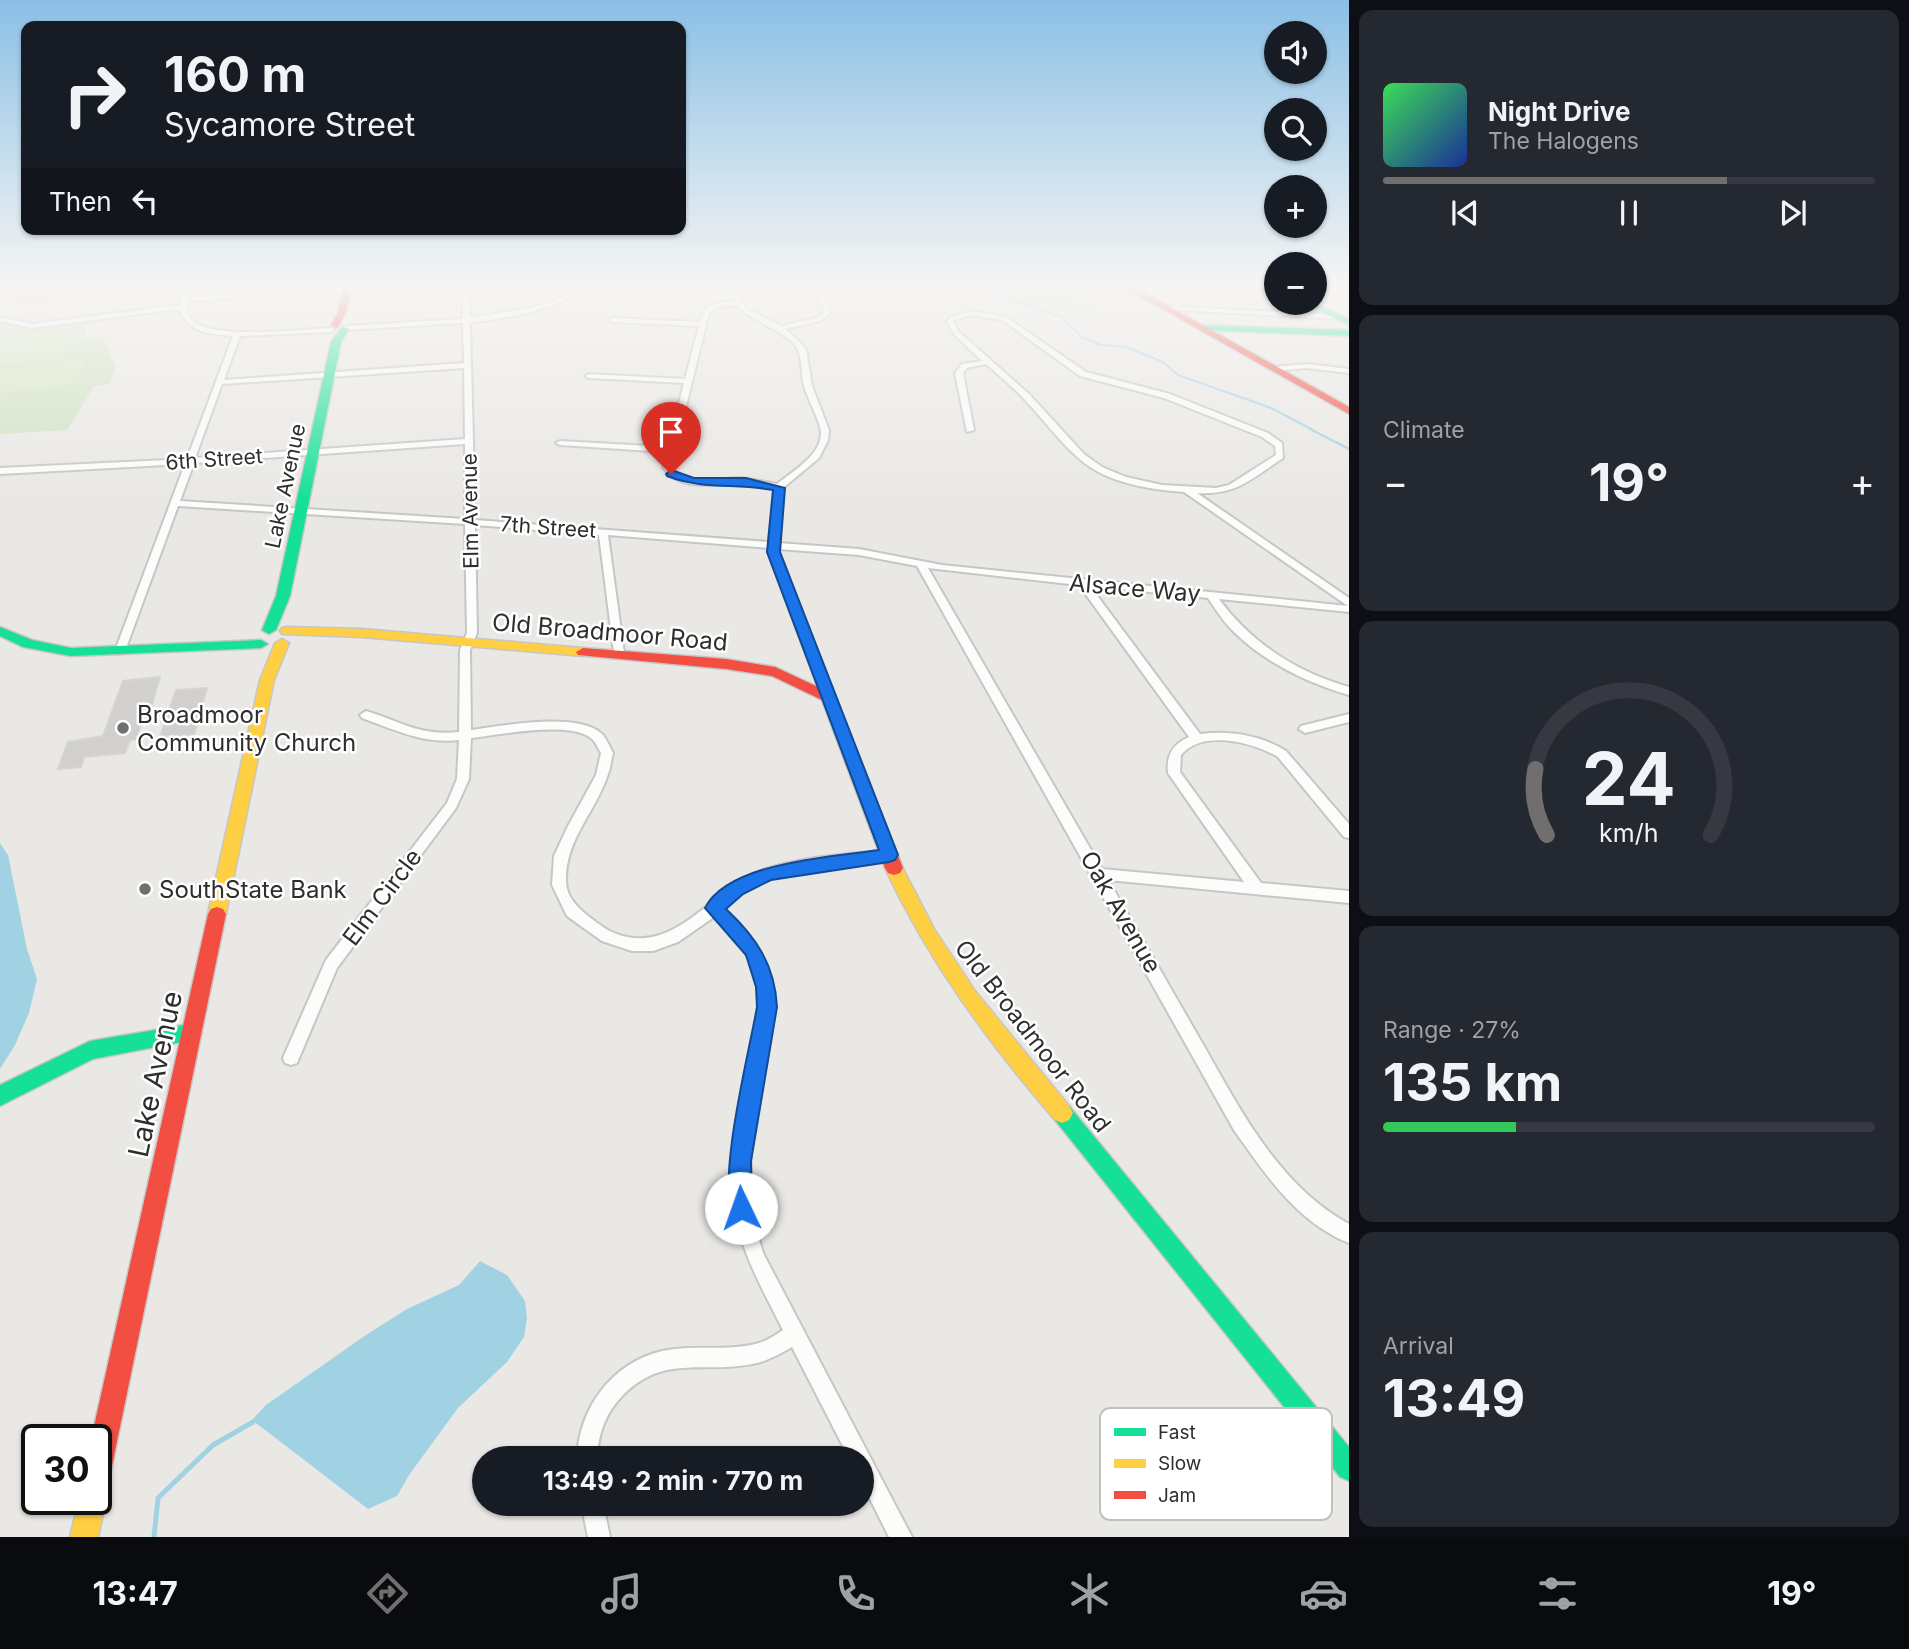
<!DOCTYPE html>
<meta charset="utf-8">
<style>
body{margin:0;font-family:Inter,sans-serif;background:#242831;color:#f1f3f6;height:100vh;display:flex;flex-direction:column;font-size:26px;white-space:nowrap}
*{box-sizing:border-box;margin:0}
p{font-size:23px;color:#9ea1a6}
.icon{flex:none;width:38px;height:38px;fill:none;stroke:currentColor;stroke-width:2;stroke-linecap:round;stroke-linejoin:round}
.map{position:relative;flex:1;overflow:hidden}
.sheet{display:flex;flex-direction:column;gap:10px;padding:10px;background:#0d0f14;width:560px}
.sheet>*{flex:none}
.banner{position:absolute;left:21px;top:21px;width:665px;height:214px;border-radius:14px;box-shadow:0 2px 5px #0004;background:#171b24;color:#f1f3f6;overflow:hidden}
.controls{position:absolute;left:1264px;top:21px;display:grid;gap:14px}
.controls a{display:grid;place-items:center;width:63px;height:63px;border-radius:50%;background:#171b24;box-shadow:0 2px 5px #0004;font-size:35px}
.speed{position:absolute;left:21px;top:1424px;display:flex;gap:14px;font-size:35px;font-weight:700;text-align:center}
.speed>*{display:grid;place-content:center;width:91px;height:91px;border-radius:50%;background:#171b24;box-shadow:0 2px 5px #0004;line-height:1}
.speed .limit{border:4px solid #111;border-radius:10px;background:#fff;color:#111}
.pin{position:absolute;display:grid;place-items:center;width:60px;height:60px;color:#fff;margin:-72px -30px;border-radius:50% 50% 50% 0;rotate:-45deg;box-shadow:0 0 7px #0007}
.pin .icon{rotate:45deg}
.me{position:absolute;width:77px;margin:-38px;rotate:357deg;stroke-linejoin:round;filter:drop-shadow(0 0 5px #0008)}
.turn{display:flex;align-items:center;gap:24px;height:147px;padding:0 28px;font-size:32px}
.turn .icon{width:91px;height:91px;stroke-width:2.5}
.turn b{display:block;font-size:49px;line-height:60px}
.then{display:flex;align-items:center;height:66px;padding:0 28px;background:#0003;gap:14px;font-size:26px}
.big{font-size:52px;font-weight:700;line-height:1.1}
.sheet .tile{flex:1;display:flex;flex-direction:column;justify-content:center;gap:10px;min-width:0;padding:0 24px;border-radius:14px;background:#242831}
.sheet .dial{align-items:center;gap:0}
.dial svg{height:182px;overflow:visible;fill:none;stroke:#363941;stroke-width:7;stroke-linecap:round;text-anchor:middle}
.dial text{fill:#f1f3f6;stroke:none}
.song{display:flex;align-items:center;gap:21px}
.cover{width:84px;height:84px;border-radius:10px;background:linear-gradient(135deg,hsl(130 70% 55%),hsl(230 70% 35%))}
.played{height:7px;border-radius:4px;background:linear-gradient(90deg,#706f6e 70%,#363941 70%)}
.keys{display:flex;justify-content:space-around;direction:ltr}
.heat{display:flex;justify-content:space-between;align-items:center;font-size:38px;direction:ltr}
.charge{height:10px;border-radius:5px;background:linear-gradient(90deg,#34c759 27%,#363941 0)}
.trip{position:absolute;left:472px;top:1446px;width:402px;height:70px;border-radius:35px;background:#171b24;box-shadow:0 2px 5px #0004;font-weight:700;line-height:70px;text-align:center}
.menu{display:flex;height:112px;justify-content:space-around;align-items:center;background:#090b0e;color:#9ea1a6}
.menu .icon{width:49px;height:49px}
.menu .current{color:#706f6e}
.menu b{font-size:32px;color:#f1f3f6}
main{display:flex;flex:1;min-height:0}
.map>svg:first-child{display:block}
.green{fill:#cee2c1}
.pitch{fill:#d6e6c0}
.water{fill:#a0d2e4}
.lines{fill:none;stroke-linecap:round;stroke-linejoin:round}
.stream-far2{stroke:#a0d2e4;stroke-width:2}
.stream-far1{stroke:#a0d2e4;stroke-width:2.5}
.stream{stroke:#a0d2e4;stroke-width:5}
.building{fill:#d2d0ce;stroke:#d5d4d1;stroke-width:2}
.street-casing{stroke:#c7c6c7;stroke-width:4}
.fast-casing{stroke:#c7c6c7;stroke-width:3}
.slow-casing{stroke:#c7c6c7;stroke-width:3}
.jam-casing{stroke:#c7c6c7;stroke-width:3}
.street{fill:#fcfcfb;fill-rule:evenodd}
.fast{fill:#16e098;fill-rule:evenodd}
.slow{fill:#ffcf43;fill-rule:evenodd}
.jam{fill:#f24e42;fill-rule:evenodd}
.route{fill:#1a73e8;stroke:#114b97;stroke-width:2}
.poi-dot{fill:#706f6e;stroke:#fff;stroke-width:2.5}
.labels{text-anchor:middle;dominant-baseline:central;stroke-width:5;stroke-linejoin:round;paint-order:stroke}
.far-street-label{font-size:21px;fill:#2e2e2e;stroke:#fff}
.street-label{font-size:24px;fill:#2e2e2e;stroke:#fff}
.poi-label{font-size:24px;fill:#2e2e2e;stroke:#fff;text-anchor:start}
.near-street-label{font-size:28px;fill:#2e2e2e;stroke:#fff}
.key{fill:#fff;stroke:#c0c0c0;stroke-width:2}
.key-label{font-size:19px;fill:#2e2e2e}
</style>
<main>
<div class="map">
<svg width="1349" height="1537" viewBox="0 0 1349 1537">
<rect width="100%" height="100%" fill="#eae8e5"/>
<path class="green" d="M1062,291L1099,309L1049,312L1062,317L1006,299L1005,295Z
M86,321L85,339L103,336L116,368L108,385L94,386L67,430L0,434V322L28,328Z"/>
<path class="pitch" d="M70,333L63,358L0,365V341Z
M84,360L78,383L0,393V370Z"/>
<path class="water" d="M0,843L8,855L27,949L37,979L29,1013L15,1045L0,1069Z
M480,1261L507,1275L525,1301L527,1318L524,1337L507,1362L458,1408L409,1475L397,1496L368,1509L252,1420L266,1405L363,1337L407,1309L459,1285Z"/>
<g class="lines">
<path class="stream-far2" d="M991,284L1006,299L1062,317L1083,338L1101,345L1126,347L1163,362L1178,375L1271,408L1313,430"/>
<path class="stream-far1" d="M1310,429L1349,449"/>
<path class="stream" d="M154,1537L158,1498L213,1445L253,1422"/>
</g>
<path class="building" d="M22,284H55L51,301L18,303Z
M160,677L148,718L143,719L136,739L130,740L125,753L84,757L81,767L58,769L68,742L103,736L123,681Z
M207,688L194,734L160,737L176,690Z"/>
<g class="lines">
<defs>
<path id="street" d="M183,284H189L188,297L347,287L350,289L347,291L187,301C187,309 187,315 193,321C215,340 301,329 331,328L334,330L331,332L240,336L224,380L464,363L463,323L347,330L344,328L347,326L463,319V284H469L470,318L535,307L563,297L585,284H593C557,310 513,317 470,323L475,520L769,542L774,489C763,487 752,484 741,484C712,482 683,494 663,467L666,452L560,445L556,443L560,441L668,447L684,383L589,378L585,376L589,374L685,379L699,326L612,322L609,320L612,318L700,322C705,302 717,303 736,301L726,284H732L747,309L781,326L816,318L824,313L823,306L807,284H813L829,306L830,314L820,321L785,329L798,340L806,349L812,386L829,430L828,440L819,458L783,488L779,543L859,549L942,565L1348,606L1184,492C1155,490 1121,485 1095,470C1068,454 1048,424 1026,401C1014,388 1000,376 986,364L967,368L963,373L974,430L967,432L955,373L962,364L982,361L954,334L947,322L950,318L972,311L1006,317L1086,372L1170,394L1268,433L1282,443L1283,458C1251,479 1237,495 1197,493L1349,598V612L1219,599C1251,643 1297,672 1349,687V695C1308,683 1266,663 1235,633C1224,623 1216,610 1208,598L1090,586L1200,734C1231,730 1260,735 1286,751L1349,824V838L1344,837L1278,757C1253,742 1202,729 1181,755L1180,772L1261,883L1349,891V903L1108,880C1138,931 1167,982 1197,1034C1237,1103 1276,1185 1349,1224V1243C1297,1222 1265,1174 1234,1130L917,566L859,555L778,549L834,697L828,701L822,697L768,552L769,548L608,535L624,653L619,656L614,653L599,535L475,525L477,633L470,650L471,730C501,726 578,711 602,734C606,738 610,747 613,753C611,760 611,767 608,774C596,812 565,839 566,881C566,898 580,910 592,919C599,924 606,930 614,933C675,958 711,888 763,870C804,856 847,855 889,850L894,851L896,855L894,859L889,860C850,865 806,864 769,879C752,885 737,897 723,908C747,931 767,955 773,989C777,1017 767,1046 762,1073C750,1138 743,1189 763,1253L912,1537H889L863,1485V1458H849L792,1347C781,1353 770,1360 757,1363C706,1375 666,1353 624,1394C606,1412 598,1433 597,1458H577C579,1408 612,1363 662,1351C694,1344 728,1352 759,1343C768,1340 776,1335 783,1330C761,1286 735,1243 733,1192C731,1160 735,1128 741,1097C749,1055 768,1009 752,967C745,947 728,931 714,917L678,942L653,951H632L602,941L567,916L552,885L554,856L567,828L596,775L601,753C598,749 596,742 592,739C571,720 498,735 471,738L469,779L456,808L337,968L297,1063L291,1065L285,1063L283,1058L326,960L447,803L457,779L459,740C423,744 395,730 362,718L360,715L366,711C402,722 419,736 459,732L460,650L467,633L465,524L178,506L125,651L120,654L116,653L115,651L185,464L0,474V468L187,459L233,336C212,334 186,333 180,309L32,328L0,321V317L32,324L180,305ZM738,305C745,318 777,328 791,341C804,352 800,371 804,386C808,400 816,413 820,427C827,452 793,471 777,484C765,482 752,479 739,478C716,478 687,488 671,467L709,313L718,307ZM972,315L1002,320L1080,376L1164,398L1262,437L1275,446L1276,455L1229,485L1216,488L1162,485L1126,477L1102,467L1084,454L1029,394L959,332L953,322L954,320ZM464,368L465,439L195,458L222,384ZM465,444V519L180,501L194,463ZM928,568L1079,585L1189,737C1173,744 1166,755 1168,773L1244,882L1102,869Z
M1163,306L1337,315L1340,317L1337,319L1161,309V307Z
M1306,364L1349,369V373L1306,368L1274,371L1270,369L1274,367Z
M1349,714V722L1305,733L1299,729L1301,726Z
M581,1503H603L610,1537H588Z"/>
<path id="fast" d="M1303,303H1313L1349,319V325Z
M1198,325L1349,330V336L1201,330L1197,327Z
M342,327L349,329L341,342L290,596L276,630L269,634L262,630L276,596L331,342Z
M0,627L32,640L71,648L261,640L268,644L261,648L71,656L23,647L0,636Z
M190,1024L197,1027L200,1033L197,1039L93,1059L0,1106V1085L90,1041Z
M1062,1103L1069,1106L1349,1447V1481L1340,1477L1055,1120L1051,1113L1055,1106Z"/>
<path id="slow" d="M1263,284L1276,285V291L1264,286Z
M287,627L362,629L583,648L590,652L583,656L362,637L282,634L280,631L282,628Z
M282,639L289,643L274,680L226,914L223,919L217,921L211,919L208,914L260,680L275,643Z
M894,861L900,863L934,929L975,991L1069,1106L1073,1113L1069,1120L1062,1123L1055,1120C988,1042 929,962 885,868L888,863Z
M96,1488L102,1490L106,1500L98,1537H70L79,1500H96Z"/>
<path id="jam" d="M344,284H352L346,312L338,327L335,328L331,325L338,312Z
M1118,284H1129L1349,407V414Z
M583,648L726,659L775,667L833,694L903,868L900,873L894,875L888,873L885,868L822,700L772,676L726,669L578,655L576,652Z
M217,907L223,909L226,914L109,1480L105,1489L96,1493V1440H91L208,914L211,909Z"/>
</defs>
<use href="#street" class="street-casing"/>
<use href="#fast" class="fast-casing"/>
<use href="#slow" class="slow-casing"/>
<use href="#jam" class="jam-casing"/>
<use href="#street" class="street"/>
<use href="#fast" class="fast"/>
<use href="#slow" class="slow"/>
<use href="#jam" class="jam"/>
</g>
<linearGradient id="sky" x2="0" y2="1"><stop stop-color="#8bc0e6"/><stop offset="0.57" stop-color="#f6f5f3"/><stop offset="1" stop-color="#f6f5f3" stop-opacity="0"/></linearGradient>
<rect width="1349" height="500" fill="url(#sky)"/>
<path class="route" d="M671,470L694,478H746L785,488L780,552L898,855L895,860L889,862L771,880L743,894L726,909C756,937 775,965 777,1007L751,1161L752,1208L749,1216L741,1220L733,1216C717,1178 749,1053 757,1007L756,987L746,955L705,908C728,862 833,857 879,850L767,552L773,490C735,483 703,490 667,476L666,474Z"/>
<g class="poi-dot">
<circle cx="123" cy="728" r="7"/>
<circle cx="145" cy="889" r="7"/>
</g>
<g class="labels">
<g class="far-street-label">
<text transform="translate(214 459) rotate(-4)">6th Street</text>
<text transform="translate(285 486) rotate(-78)">Lake Avenue</text>
<text transform="translate(470 511) rotate(-91)">Elm Avenue</text>
<text transform="translate(548 527) rotate(4)">7th Street</text>
</g>
<g class="street-label">
<text transform="translate(1135 588) rotate(5)">Alsace Way</text>
<text transform="translate(610 632) rotate(5)">Old Broadmoor Road</text>
<text transform="translate(382 897) rotate(-53)">Elm Circle</text>
<text transform="translate(1121 912) rotate(60)">Oak Avenue</text>
<text transform="translate(1033 1036) rotate(52)">Old Broadmoor Road</text>
</g>
<g class="poi-label">
<text x="137" y="714">Broadmoor<tspan x="137" dy="28">Community Church</tspan></text>
<text x="159" y="889">SouthState Bank</text>
</g>
<g class="near-street-label">
<text transform="translate(155 1074) rotate(-78)">Lake Avenue</text>
</g>
</g>
<rect x="1100" y="1408" width="232" height="112" rx="10" class="key"/>
<rect x="1114" y="1428" width="32" height="8" fill="#16e098"/>
<rect x="1114" y="1459" width="32" height="9" fill="#ffcf43"/>
<rect x="1114" y="1491" width="32" height="8" fill="#f24e42"/>
<g class="key-label">
<text x="1158" y="1439">Fast</text>
<text x="1158" y="1470">Slow</text>
<text x="1158" y="1502">Jam</text>
</g>
</svg>
<div class="controls">
<a><svg class="icon" aria-label="sound" viewBox="0 0 24 24"><path d="M4 9h4l5-4v14l-5-4H4zM17 9q2 3 0 6"/></svg></a>
<a><svg class="icon" aria-label="search" viewBox="0 0 24 24"><circle cx="10" cy="10" r="6"/><path d="M15 15l6 6"/></svg></a>
<a>+</a>
<a>−</a>
</div>
<div class="speed"><div class="limit">30</div></div>
<div class="pin" style="left:671px;top:474px;background:#d93025"><svg class="icon" aria-label="arrive" viewBox="0 0 24 24"><path d="M6 21V4h12l-3 4 3 4H6"/></svg></div>
<svg class="me" style="left:741px;top:1208px" viewBox="-20 -20 40 40"><circle r="19" fill="#fff"/><path d="M0-13L10 11 0 6-10 11z" fill="#1a73e8"/></svg>
<div class="trip">13:49 · 2 min · 770 m</div>
<div class="banner">
<div class="turn"><svg class="icon" aria-label="right" viewBox="0 0 24 24"><path d="M7 20v-9h11M14 6l5 5-5 5"/></svg><div><b>160 m</b>Sycamore Street</div></div>
<div class="then">Then<svg class="icon" aria-label="left" viewBox="0 0 24 24"><path d="M17 20v-9H6M10 6l-5 5 5 5"/></svg></div>
</div>
</div>
<section class="sheet">
<div class="tile">
<div class="song"><i class="cover"></i><div><b>Night Drive</b><p>The Halogens</p></div></div>
<div class="played"></div>
<div class="keys"><svg class="icon" aria-label="previous" viewBox="0 0 24 24"><path d="M18 5L8 12l10 7zM5 5v14"/></svg><svg class="icon" aria-label="pause" viewBox="0 0 24 24"><path d="M8 5v14M16 5v14"/></svg><svg class="icon" aria-label="next" viewBox="0 0 24 24"><path d="M6 5l10 7-10 7zM19 5v14"/></svg></div>
</div>
<div class="tile"><p>Climate</p>
<div class="heat"><a>−</a><b class="big">19°</b><a>+</a></div>
</div>
<div class="tile dial"><svg viewBox="0 0 100 80">
<path d="M14 69A42 42 0 1 1 86 69"/>
<path d="M14 69A42 42 0 0 1 9 40" stroke="#706f6e"/>
<text x="50" y="56" font-size="32" font-weight="700">24</text>
<text x="50" y="72" font-size="11">km/h</text>
</svg></div>
<div class="tile"><p>Range · 27%</p><b class="big">135 km</b><div class="charge"></div></div>
<div class="tile"><p>Arrival</p><b class="big">13:49</b></div>
</section>
</main>
<nav class="menu">
<b>13:47</b>
<svg class="icon current" aria-label="directions" viewBox="0 0 24 24"><path d="M12 3l9 9-9 9-9-9zM9 14v-3h6M13 9l2 2-2 2"/></svg>
<svg class="icon" aria-label="music" viewBox="0 0 24 24"><path d="M9 18V5l10-2v13"/><circle cx="6" cy="18" r="3"/><circle cx="16" cy="16" r="3"/></svg>
<svg class="icon" aria-label="phone" viewBox="0 0 24 24"><path d="M5 4h4l2 5-3 2q2 4 5 5l2-3 5 2v4C11 20 4 13 5 4z"/></svg>
<svg class="icon" aria-label="climate" viewBox="0 0 24 24"><path d="M12 3v18M4 7l16 10M4 17L20 7"/></svg>
<svg class="icon" aria-label="car" viewBox="0 0 24 24"><path d="M5 17H2v-5l4-1 3-4h7l3 4 3 1v5h-3M9 17h6M6 11h13"/><circle cx="7" cy="17" r="2"/><circle cx="17" cy="17" r="2"/></svg>
<svg class="icon" aria-label="filters" viewBox="0 0 24 24"><path d="M4 7h16M4 17h16"/><circle cx="9" cy="7" r="2"/><circle cx="15" cy="17" r="2"/></svg>
<b>19°</b>
</nav>
